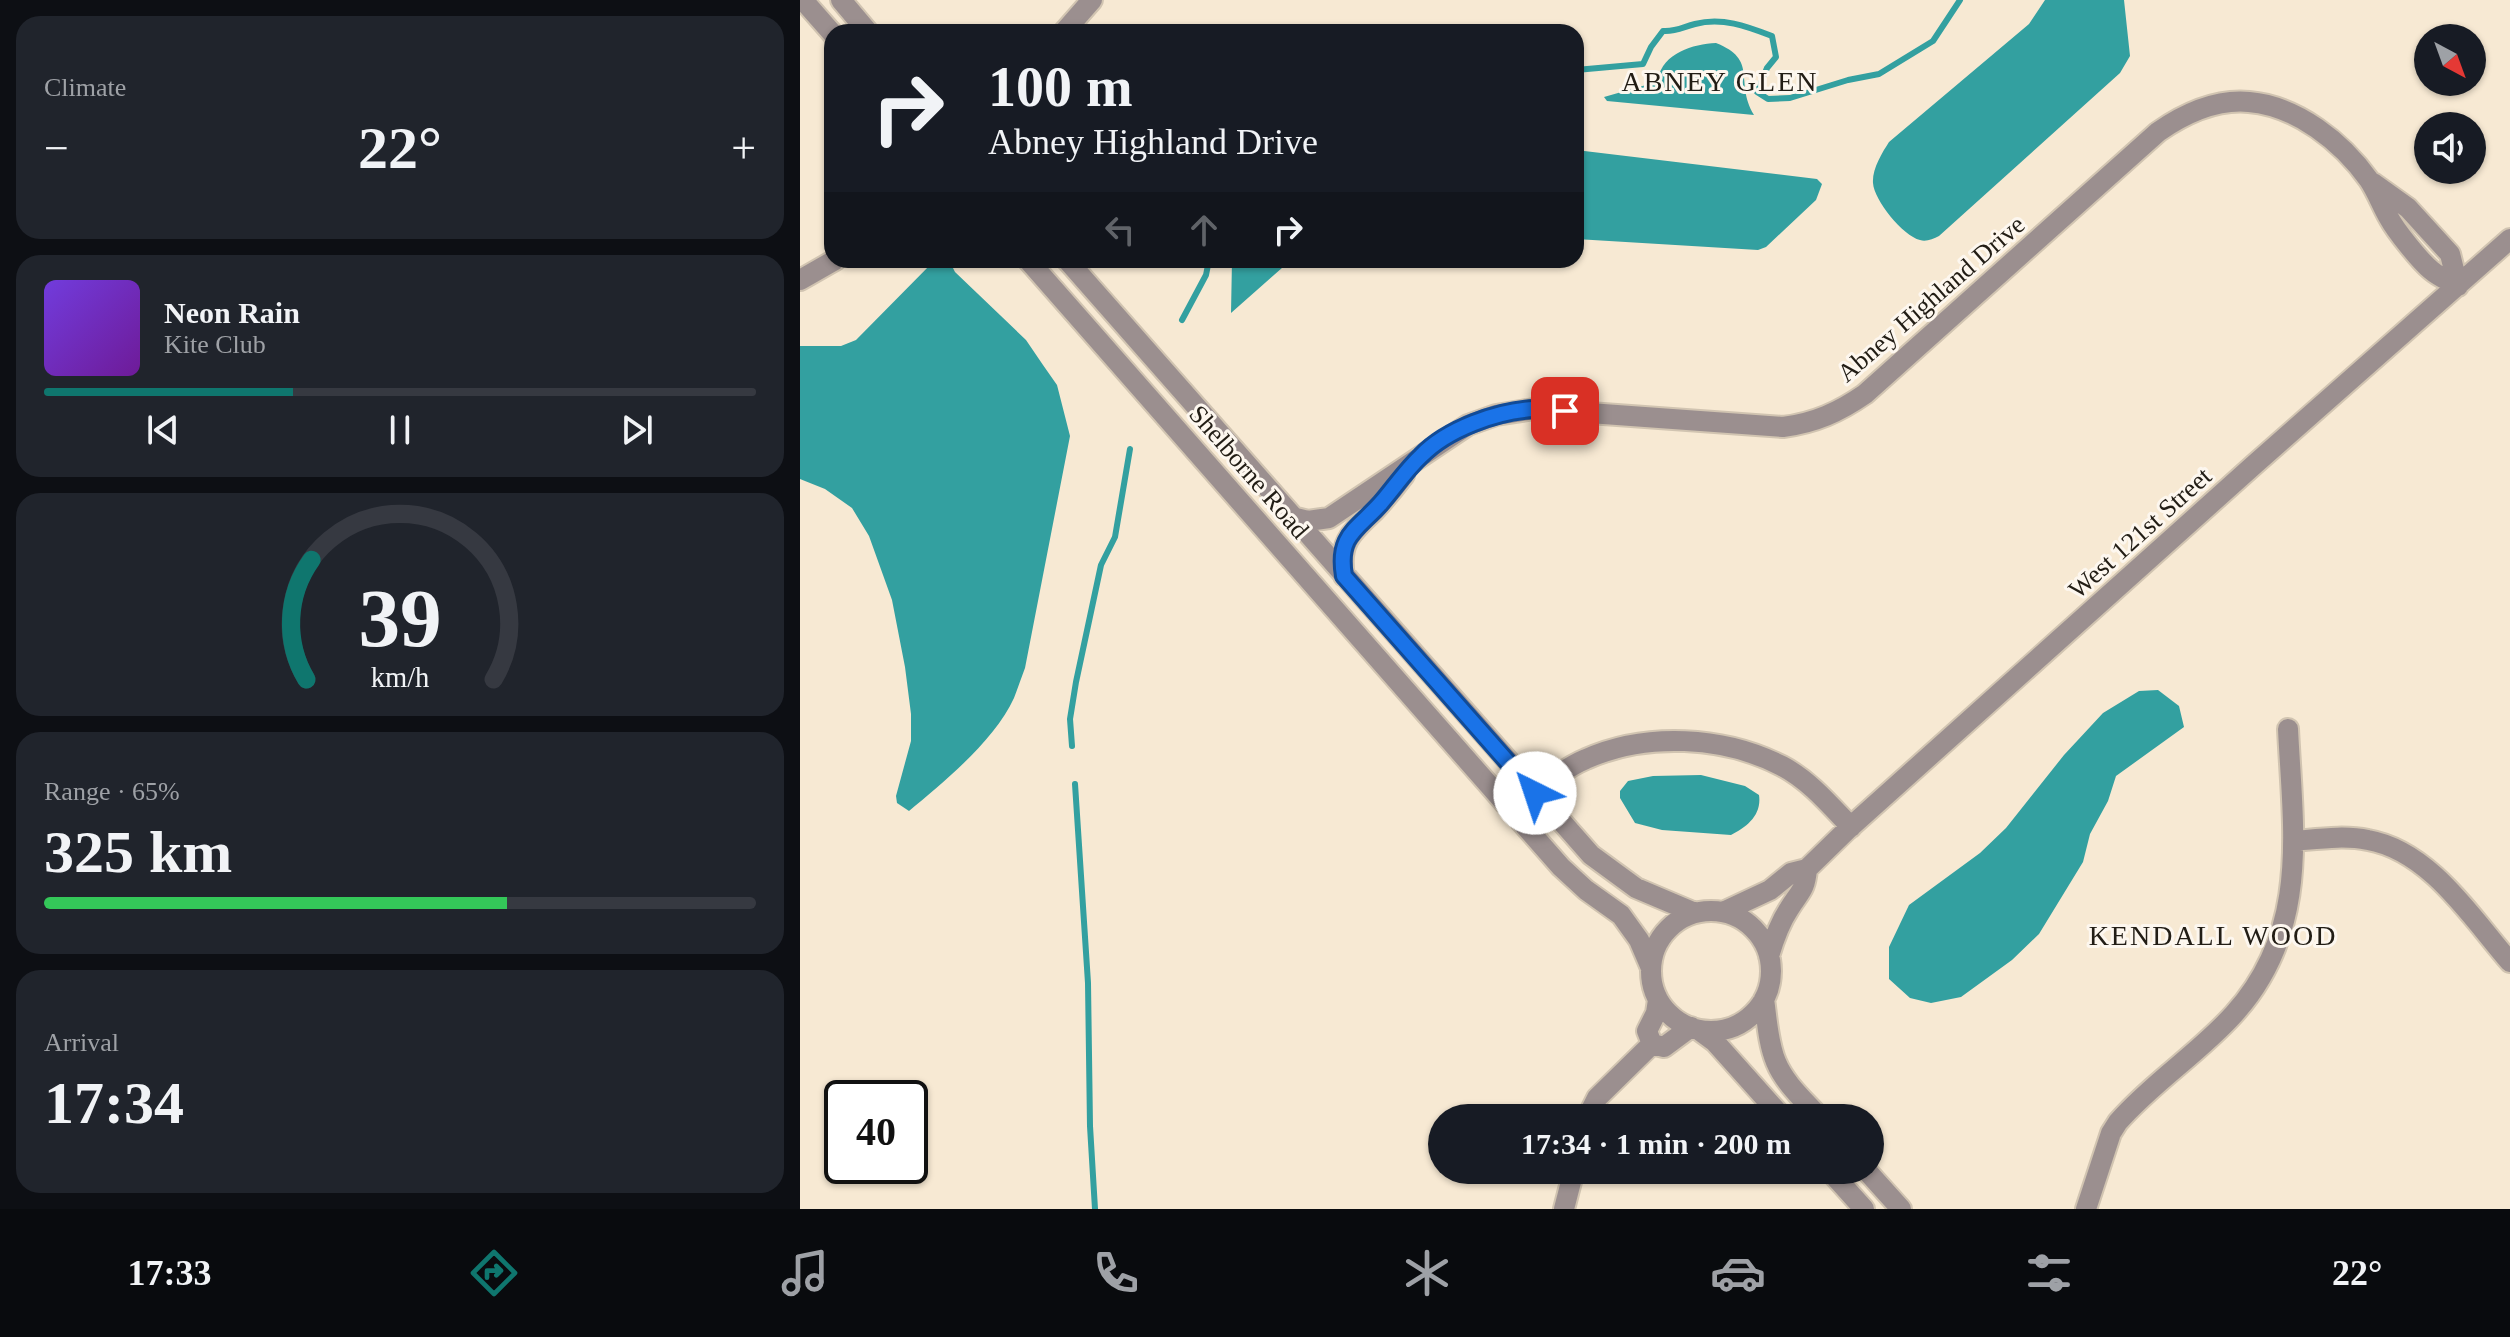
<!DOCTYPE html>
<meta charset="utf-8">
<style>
body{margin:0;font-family:"Times New Roman",serif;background:#20242c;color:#f1f3f6;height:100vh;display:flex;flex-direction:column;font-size:30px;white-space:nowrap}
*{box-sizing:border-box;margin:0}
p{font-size:26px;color:#9ea1a6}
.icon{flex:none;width:44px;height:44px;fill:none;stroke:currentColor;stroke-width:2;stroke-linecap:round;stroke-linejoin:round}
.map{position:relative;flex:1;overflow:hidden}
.panel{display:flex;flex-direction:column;gap:16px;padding:16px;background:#0d0f14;width:800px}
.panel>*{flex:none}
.hud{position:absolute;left:24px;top:24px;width:760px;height:244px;border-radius:24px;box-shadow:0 2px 6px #0004;background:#171b24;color:#f1f3f6;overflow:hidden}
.needle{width:52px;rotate:139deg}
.tools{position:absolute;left:1614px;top:24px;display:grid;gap:16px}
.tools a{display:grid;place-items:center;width:72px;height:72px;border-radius:50%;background:#171b24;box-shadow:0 2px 6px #0004;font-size:40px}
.speed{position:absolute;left:24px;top:1080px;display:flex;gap:16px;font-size:40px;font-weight:700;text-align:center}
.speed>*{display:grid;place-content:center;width:104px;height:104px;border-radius:50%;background:#171b24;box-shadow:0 2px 6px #0004;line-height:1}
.speed .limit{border:4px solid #111;border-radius:12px;background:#fff;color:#111}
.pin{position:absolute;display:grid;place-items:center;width:68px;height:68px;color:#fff;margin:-34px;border-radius:16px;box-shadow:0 4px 12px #0006}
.me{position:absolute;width:88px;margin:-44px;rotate:319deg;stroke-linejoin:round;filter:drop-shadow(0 0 6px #0008)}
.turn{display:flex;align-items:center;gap:28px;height:168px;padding:0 32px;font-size:36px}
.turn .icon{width:104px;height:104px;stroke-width:2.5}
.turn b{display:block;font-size:56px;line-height:68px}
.lanes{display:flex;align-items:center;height:76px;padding:0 32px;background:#0003;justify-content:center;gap:40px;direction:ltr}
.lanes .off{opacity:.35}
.big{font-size:60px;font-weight:600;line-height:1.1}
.panel .card{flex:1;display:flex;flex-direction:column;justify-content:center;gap:12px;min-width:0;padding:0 28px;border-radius:24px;background:#20242c}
.panel .dial{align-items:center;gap:0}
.dial svg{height:208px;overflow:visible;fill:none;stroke:#363941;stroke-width:7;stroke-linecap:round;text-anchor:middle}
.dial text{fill:#f1f3f6;stroke:none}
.song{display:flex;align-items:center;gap:24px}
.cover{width:96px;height:96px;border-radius:12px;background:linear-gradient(135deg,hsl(260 70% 55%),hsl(280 70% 35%))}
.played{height:8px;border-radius:4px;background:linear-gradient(90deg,#0f766e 35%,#363941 35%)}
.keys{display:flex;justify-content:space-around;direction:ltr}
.heat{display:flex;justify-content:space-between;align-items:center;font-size:44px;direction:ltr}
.charge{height:12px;border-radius:6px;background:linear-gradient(90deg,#34c759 65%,#363941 0)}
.trip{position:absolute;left:628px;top:1104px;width:456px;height:80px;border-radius:40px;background:#171b24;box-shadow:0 2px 6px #0004;font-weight:600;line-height:80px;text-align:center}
.tab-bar{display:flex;height:128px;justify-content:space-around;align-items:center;background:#090b0e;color:#9ea1a6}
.tab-bar .icon{width:56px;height:56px}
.tab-bar .on{color:#0f766e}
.tab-bar b{font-size:36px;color:#f1f3f6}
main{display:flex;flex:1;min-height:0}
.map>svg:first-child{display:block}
.water{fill:#33a0a0}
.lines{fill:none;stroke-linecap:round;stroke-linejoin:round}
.stream{stroke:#33a0a0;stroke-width:6}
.minor-casing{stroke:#d1c4b1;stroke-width:24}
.minor{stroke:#9b8f8f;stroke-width:20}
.route-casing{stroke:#114b97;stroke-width:20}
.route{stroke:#1a73e8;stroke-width:14}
.labels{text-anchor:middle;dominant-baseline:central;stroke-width:6;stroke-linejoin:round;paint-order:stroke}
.street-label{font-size:26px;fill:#221d15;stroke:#fdf7ef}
.neighbourhood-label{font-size:28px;letter-spacing:2px;fill:#221d15;stroke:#fdf7ef}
</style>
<main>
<section class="panel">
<div class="card"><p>Climate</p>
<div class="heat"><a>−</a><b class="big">22°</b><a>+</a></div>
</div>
<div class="card">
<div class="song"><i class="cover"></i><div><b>Neon Rain</b><p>Kite Club</p></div></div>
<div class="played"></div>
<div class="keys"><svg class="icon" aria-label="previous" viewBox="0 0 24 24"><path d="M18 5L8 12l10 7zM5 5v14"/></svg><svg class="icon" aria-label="pause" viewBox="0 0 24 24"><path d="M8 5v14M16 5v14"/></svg><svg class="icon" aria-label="next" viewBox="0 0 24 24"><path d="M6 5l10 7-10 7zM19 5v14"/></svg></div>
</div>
<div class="card dial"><svg viewBox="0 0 100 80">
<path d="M14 69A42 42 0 1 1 86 69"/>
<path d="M14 69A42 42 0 0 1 16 23" stroke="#0f766e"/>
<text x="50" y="56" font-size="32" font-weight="700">39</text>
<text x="50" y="72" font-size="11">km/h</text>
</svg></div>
<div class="card"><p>Range · 65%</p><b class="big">325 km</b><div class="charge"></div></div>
<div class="card"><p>Arrival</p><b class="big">17:34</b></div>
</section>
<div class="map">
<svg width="1710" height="1209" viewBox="0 0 1710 1209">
<rect width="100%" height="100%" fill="#f7e9d3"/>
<path class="water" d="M1245,0H1324L1330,56L1320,73L1139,236C1133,239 1126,242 1120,240C1103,236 1074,200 1073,183C1072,169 1082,153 1089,142L1229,24Z
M916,43C959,60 934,81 954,115L807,101L804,97L846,85L858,79C863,53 893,44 916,43Z
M776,150L1017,179L1022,184L1016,200L966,247L958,250L776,239Z
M432,260H491L431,313Z
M133,262H150L155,272L226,340L243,365L257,385L270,436L225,668C221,678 218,688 214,698C195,740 145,781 109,811L97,803L96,796L111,741V714L105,667L92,600L69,536L52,508L25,489L0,479V346H41L56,340Z
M1358,690L1379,706L1384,727L1316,776L1308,801L1290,834L1283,862L1239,934L1212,960L1161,997L1131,1003L1110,998L1089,979V947L1109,905L1180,853L1206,828L1264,755L1303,713L1339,691Z
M901,775L945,786L959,795C962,815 947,827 931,835L862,830L835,823L820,798V791L828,781L853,776Z"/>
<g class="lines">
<path class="stream" d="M776,70L843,64L851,47L863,31C876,32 883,27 895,24C922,17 946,26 972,36L976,57L967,68L957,92L968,99L990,98L1048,80L1079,74L1133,41L1160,0
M382,320L406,275L409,260
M272,746L270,719L276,682L301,565L315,537L330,449
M275,784L288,983L290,1126L295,1209"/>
<defs>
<path id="minor" d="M3,0L32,33
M41,0L68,32
M264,32L292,0
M1573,183L1608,208L1650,254L1658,286
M228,260L761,867L786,890L821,915L839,940L851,968
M267,260L791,855L836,888L895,913
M0,280L35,260
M492,517L508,521L529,518L668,425L696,415L734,409L983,427C1015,423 1039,412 1065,394L1358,132C1384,114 1417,99 1449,102C1497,106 1542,142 1569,180C1577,192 1582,206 1589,218C1596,231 1620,261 1631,270C1639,277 1649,281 1658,286
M544,576C538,542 552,532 575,510C585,499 595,487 604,475
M735,793C751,780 767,767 786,759C846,732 924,736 982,766C1009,780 1030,805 1051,827
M1494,841C1518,839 1544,835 1568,840C1630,851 1671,917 1710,962
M851 971a60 60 0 1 1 120 0a60 60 0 1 1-120 0Z
M923,912L970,890L991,873L1007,869L1047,830L1455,464L1710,239
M969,956C974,939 979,924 989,909C1000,891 1005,891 1007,869
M964,999C967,1020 968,1043 976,1062C985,1084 1005,1101 1020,1118
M900,1031L915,1042L983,1118
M852,1044L847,1031L856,1013L858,1000
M852,1044L864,1047L891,1027
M787,1118L797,1098L852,1044
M1029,1170L1064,1209
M1066,1170L1101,1209
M764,1209L774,1170
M1286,1209L1311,1133L1318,1122C1353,1082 1399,1053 1434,1014C1510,930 1493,831 1488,729"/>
</defs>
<use href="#minor" class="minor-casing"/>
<use href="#minor" class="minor"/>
</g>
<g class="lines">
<defs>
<path id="route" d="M735,793L544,576C537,535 557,530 581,503C594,488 606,470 621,456C647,429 697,411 734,409C744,409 755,411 765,411"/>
</defs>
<use href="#route" class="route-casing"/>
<use href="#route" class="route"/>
</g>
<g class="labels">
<g class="street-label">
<text transform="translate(1131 299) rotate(-41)">Abney Highland Drive</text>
<text transform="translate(449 472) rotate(49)">Shelborne Road</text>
<text transform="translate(1340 533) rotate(-42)">West 121st Street</text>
</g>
<g class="neighbourhood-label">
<text x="920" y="81">ABNEY GLEN</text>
<text x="1413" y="935">KENDALL WOOD</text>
</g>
</g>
</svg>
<div class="tools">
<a><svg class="needle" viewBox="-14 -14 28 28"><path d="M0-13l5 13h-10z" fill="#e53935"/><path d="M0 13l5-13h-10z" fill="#9ea1a6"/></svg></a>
<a><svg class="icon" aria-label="sound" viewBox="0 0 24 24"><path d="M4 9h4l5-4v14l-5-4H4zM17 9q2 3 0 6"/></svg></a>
</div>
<div class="speed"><div class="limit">40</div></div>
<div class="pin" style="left:765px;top:411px;background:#d93025"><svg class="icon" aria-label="arrive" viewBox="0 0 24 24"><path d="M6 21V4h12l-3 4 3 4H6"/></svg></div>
<svg class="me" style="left:735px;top:793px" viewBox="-20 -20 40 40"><circle r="19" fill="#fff"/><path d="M0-13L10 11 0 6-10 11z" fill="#1a73e8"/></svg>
<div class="trip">17:34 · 1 min · 200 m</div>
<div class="hud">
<div class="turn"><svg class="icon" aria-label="right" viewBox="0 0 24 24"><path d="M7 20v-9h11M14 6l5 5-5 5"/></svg><div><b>100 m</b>Abney Highland Drive</div></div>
<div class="lanes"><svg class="icon off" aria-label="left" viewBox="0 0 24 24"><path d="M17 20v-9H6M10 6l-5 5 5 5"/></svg><svg class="icon off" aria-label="ahead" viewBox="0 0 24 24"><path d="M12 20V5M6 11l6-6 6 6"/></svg><svg class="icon" aria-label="right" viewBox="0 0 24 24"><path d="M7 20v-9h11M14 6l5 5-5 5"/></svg></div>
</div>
</div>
</main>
<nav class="tab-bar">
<b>17:33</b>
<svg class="icon on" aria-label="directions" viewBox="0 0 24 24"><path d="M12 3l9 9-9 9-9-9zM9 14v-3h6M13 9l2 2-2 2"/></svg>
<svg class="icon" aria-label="music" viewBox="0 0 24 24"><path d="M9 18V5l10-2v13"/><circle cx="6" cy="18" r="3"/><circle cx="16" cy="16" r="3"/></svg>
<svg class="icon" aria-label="phone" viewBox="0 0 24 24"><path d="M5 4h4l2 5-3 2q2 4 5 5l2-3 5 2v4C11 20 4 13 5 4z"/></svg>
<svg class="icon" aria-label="climate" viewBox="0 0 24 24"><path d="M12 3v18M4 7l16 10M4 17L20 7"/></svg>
<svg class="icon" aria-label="car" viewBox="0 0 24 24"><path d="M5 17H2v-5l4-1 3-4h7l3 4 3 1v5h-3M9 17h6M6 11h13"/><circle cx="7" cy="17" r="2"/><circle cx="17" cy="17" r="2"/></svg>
<svg class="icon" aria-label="filters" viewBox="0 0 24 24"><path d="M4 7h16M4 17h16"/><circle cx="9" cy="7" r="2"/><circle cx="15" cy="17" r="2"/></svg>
<b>22°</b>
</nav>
